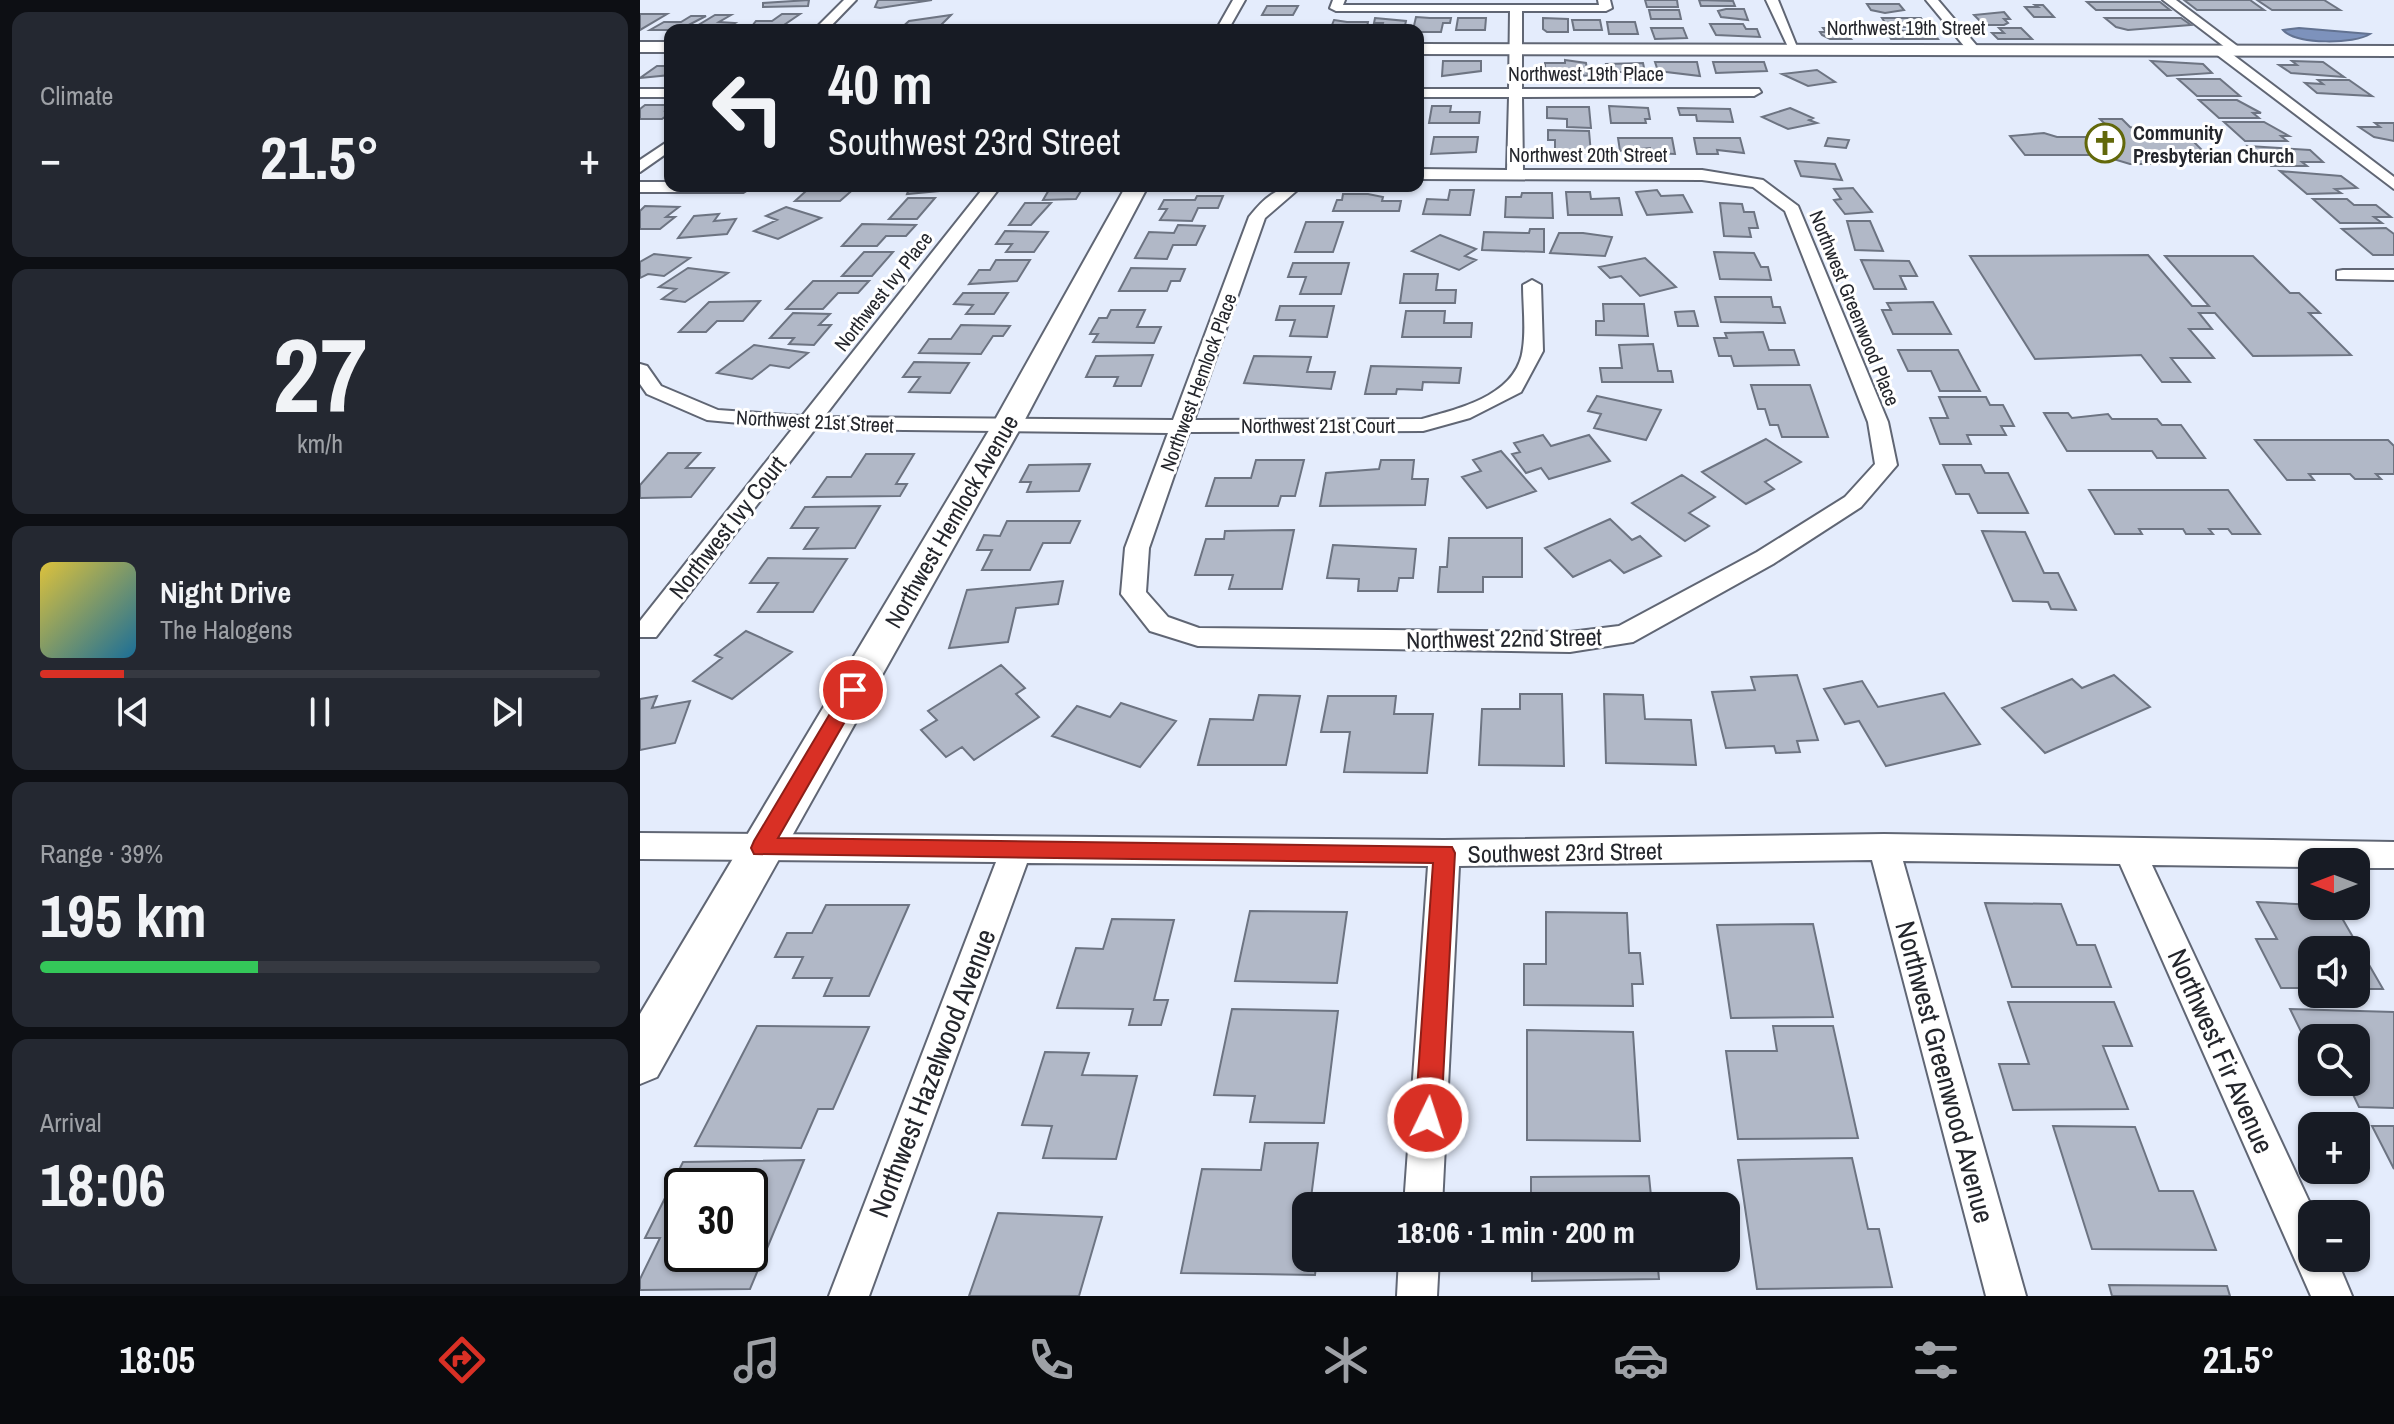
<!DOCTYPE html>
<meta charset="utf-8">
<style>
body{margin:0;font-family:"Archivo Narrow",sans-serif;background:#242831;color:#f1f3f6;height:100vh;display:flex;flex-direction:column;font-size:30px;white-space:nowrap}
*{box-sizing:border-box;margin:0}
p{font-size:26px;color:#9ea1a6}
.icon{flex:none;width:44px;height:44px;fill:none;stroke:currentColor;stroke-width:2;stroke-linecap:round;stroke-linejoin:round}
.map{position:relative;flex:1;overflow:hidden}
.sheet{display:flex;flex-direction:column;gap:12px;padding:12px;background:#0d0f14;width:640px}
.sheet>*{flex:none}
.top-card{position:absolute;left:24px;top:24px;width:760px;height:168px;border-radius:16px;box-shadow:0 2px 6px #0004;background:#171b24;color:#f1f3f6;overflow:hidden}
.needle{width:52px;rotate:270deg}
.buttons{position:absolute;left:1658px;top:848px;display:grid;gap:16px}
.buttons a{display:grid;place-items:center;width:72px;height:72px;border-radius:16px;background:#171b24;box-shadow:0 2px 6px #0004;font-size:40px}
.speed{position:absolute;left:24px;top:1168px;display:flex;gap:16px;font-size:40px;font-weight:700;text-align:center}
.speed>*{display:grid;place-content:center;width:104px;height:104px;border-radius:50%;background:#171b24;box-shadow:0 2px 6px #0004;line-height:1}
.speed .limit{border:4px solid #111;border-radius:12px;background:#fff;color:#111}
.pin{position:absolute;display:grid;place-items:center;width:68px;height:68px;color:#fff;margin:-34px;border:4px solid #fff;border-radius:50%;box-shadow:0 2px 8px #0007}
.me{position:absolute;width:88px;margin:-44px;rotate:4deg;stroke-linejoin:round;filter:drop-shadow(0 0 6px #0008)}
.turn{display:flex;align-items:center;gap:28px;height:168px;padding:0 32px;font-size:36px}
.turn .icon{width:104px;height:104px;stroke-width:2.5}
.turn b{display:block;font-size:56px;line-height:68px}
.big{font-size:60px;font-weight:700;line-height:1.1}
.sheet .widget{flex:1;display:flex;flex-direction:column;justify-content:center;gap:12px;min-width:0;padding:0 28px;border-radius:16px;background:#242831}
.sheet .dial{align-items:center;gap:0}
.dial b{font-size:104px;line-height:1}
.song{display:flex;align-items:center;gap:24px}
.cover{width:96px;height:96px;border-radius:12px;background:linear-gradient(135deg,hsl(50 70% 55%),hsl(200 70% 35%))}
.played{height:8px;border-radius:4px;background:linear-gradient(90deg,#d93025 15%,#363941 15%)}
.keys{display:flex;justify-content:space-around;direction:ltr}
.heat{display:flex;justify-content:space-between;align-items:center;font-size:44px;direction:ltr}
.charge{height:12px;border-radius:6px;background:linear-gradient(90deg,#34c759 39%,#363941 0)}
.trip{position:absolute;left:652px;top:1192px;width:448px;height:80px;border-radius:16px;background:#171b24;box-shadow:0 2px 6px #0004;font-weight:700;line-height:80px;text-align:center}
.tab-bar{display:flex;height:128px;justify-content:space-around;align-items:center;background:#090b0e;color:#9ea1a6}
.tab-bar .icon{width:56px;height:56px}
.tab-bar .active{color:#d93025}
.tab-bar b{font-size:36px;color:#f1f3f6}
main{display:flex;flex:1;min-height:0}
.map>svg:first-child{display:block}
.water{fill:#7d92bc;stroke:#627291;stroke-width:2}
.building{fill:#b1b8c7;stroke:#6d7482;stroke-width:2;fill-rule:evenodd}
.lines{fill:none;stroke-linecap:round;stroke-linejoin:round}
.street-casing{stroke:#606674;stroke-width:4}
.secondary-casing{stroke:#606674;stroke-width:4}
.street{fill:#fff;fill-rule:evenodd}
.secondary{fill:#fff;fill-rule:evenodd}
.route{fill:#d93025;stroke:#8d1f18;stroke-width:2}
.labels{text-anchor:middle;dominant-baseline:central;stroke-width:6;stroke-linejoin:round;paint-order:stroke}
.far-street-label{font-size:20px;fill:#24262c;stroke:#fff}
.far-poi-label{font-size:20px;font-weight:bold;fill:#24262c;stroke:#fff;text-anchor:start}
.street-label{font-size:24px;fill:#24262c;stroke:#fff}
.near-street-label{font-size:28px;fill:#24262c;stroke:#fff}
</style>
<main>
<section class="sheet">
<div class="widget"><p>Climate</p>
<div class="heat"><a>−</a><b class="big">21.5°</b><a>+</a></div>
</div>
<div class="widget dial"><b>27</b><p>km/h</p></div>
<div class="widget">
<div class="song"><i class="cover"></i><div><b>Night Drive</b><p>The Halogens</p></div></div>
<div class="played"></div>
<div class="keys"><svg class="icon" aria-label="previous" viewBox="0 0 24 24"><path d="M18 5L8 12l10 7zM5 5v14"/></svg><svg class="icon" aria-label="pause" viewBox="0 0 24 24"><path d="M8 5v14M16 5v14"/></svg><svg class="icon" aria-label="next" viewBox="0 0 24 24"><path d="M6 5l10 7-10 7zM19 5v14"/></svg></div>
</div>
<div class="widget"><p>Range · 39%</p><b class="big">195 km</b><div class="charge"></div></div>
<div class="widget"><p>Arrival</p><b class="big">18:06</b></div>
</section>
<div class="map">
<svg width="1754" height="1296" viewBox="0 0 1754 1296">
<rect width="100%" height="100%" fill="#e4ecfc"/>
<path class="water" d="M1659,28L1730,34C1715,44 1656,45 1643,30Z"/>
<path class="building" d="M169,0L168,6L123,7V3Z
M238,0H292L240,8L235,7Z
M1005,0H1037L1038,7H1007Z
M1059,0L1093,1L1095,6H1061Z
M1544,0H1610L1624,10H1557Z
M1617,0H1684L1700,10H1632Z
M1447,2H1520L1530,10H1456Z
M1227,4H1259L1264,10L1245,13L1231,10Z
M1395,5H1403L1414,17H1394L1385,7H1398Z
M627,6H658L653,15H622Z
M1086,9H1104L1108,20L1081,17L1078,11Z
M1009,10H1039L1041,19H1011Z
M1364,12L1370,19H1364L1368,23L1364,25H1344L1334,15Z
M0,14H27L0,30Z
M142,14H160L138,29L109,30L116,21H132Z
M75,15H91L79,22L95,23L83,30H50Z
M311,15L296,30H259L269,21Z
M51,16H66L39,30H10L24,22H41Z
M776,17L790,18H811L810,23H803L801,32H778L773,30Z
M735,18L766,21L764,30H741L743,23H734Z
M818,18H846L845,30H816Z
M903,18L928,19V32H907L903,29Z
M1242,18H1281L1287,27H1248Z
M1465,18H1541L1551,25L1488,30L1476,27Z
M694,20L707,22H728L727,27L718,30H690Z
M932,20H960L962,30H934Z
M967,22H995L998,34H969Z
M1070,24H1103L1106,29H1117L1120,37L1076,35Z
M1011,28H1043L1047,38L1015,39Z
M1183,28H1201L1211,39H1190L1182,35L1180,32H1186Z
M1359,28H1381L1392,39H1358L1352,33H1364Z
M1246,30L1293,32L1298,39H1251Z
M925,60L946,63L948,76L905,72V63H925Z
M803,61H841V71L802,76Z
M1511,61L1563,64L1572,73L1527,76Z
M1652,61L1683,62L1704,77L1651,73L1639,65H1657Z
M1015,62H1057L1060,76L1018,71Z
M1073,62H1124L1127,71L1076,73Z
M1003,63L1006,77L985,78L984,72H968L966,64Z
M17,66H30V75L0,78Z
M1177,70L1195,82L1168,86L1142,74Z
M1538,79H1580L1600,96H1557Z
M1678,80H1709L1732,96L1677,93L1665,83L1683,84Z
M1559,100H1597L1621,113H1613L1619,118H1579Z
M5,105H30L25,111L30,113L22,119H0V109Z
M792,106H811L810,112H840L839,123H789Z
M969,106L1008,108L1010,119H1005L1006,123H971Z
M907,107H949L951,128L927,127V119L907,118Z
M1038,108L1090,109L1093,122L1057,121L1056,115H1040Z
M1150,108L1173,118L1169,120L1177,123L1148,129L1122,117Z
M1460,119H1482L1490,127L1524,137H1549L1561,149L1539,164H1490L1460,155H1385L1370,136L1404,133L1417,137H1452L1468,127Z
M1584,122H1624L1649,136H1641L1647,141H1605Z
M1735,123H1754V141L1734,137L1719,127H1740Z
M908,130L949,131L951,154L915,151V140H908Z
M794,137H838L836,152L791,154Z
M978,138H1032L1035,154L1011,153L1010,148L980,151Z
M1054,138H1100L1104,153L1077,150L1078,154H1057Z
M1188,138L1209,140L1206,148L1185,146Z
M1608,146L1670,150L1683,162H1662L1667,166H1631Z
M1155,161L1195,164L1202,180L1161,176Z
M1640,171L1701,176L1717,188L1695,189L1701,193L1667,194Z
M189,186H217L200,201H155L166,191H183Z
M270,186H301L299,191L267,194Z
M394,186H444L436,199L403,200L410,188Z
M1213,188L1232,212L1205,214L1194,200L1201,199L1194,189Z
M810,190H834L830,215L783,214L787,199L808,200Z
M1017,190L1021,196L1043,195L1052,212L1007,215L996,192Z
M926,192H950L951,199L979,198L982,215H928Z
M882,193H912L913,218L865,217L866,197H881Z
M703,194H728L743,197L742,201H761L759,211H693L697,200H702Z
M557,196H583L578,208H558L552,221L520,220L527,209H519L524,200H555Z
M268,198H295L277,219H249Z
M1673,199H1707L1714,205H1736L1751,217H1734L1742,223H1700Z
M385,203H411L391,225H369Z
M1080,203L1102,204L1104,212H1114L1118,228H1109L1111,237L1084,236Z
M5,206L39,207L26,217H35L20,229H0V211Z
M146,207L181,218L138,239L114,231L137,220L126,216Z
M79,214L74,221L96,219L87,234L38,238L54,216Z
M1207,221H1230L1243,251L1215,250Z
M666,222H703L693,252H655Z
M222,224L276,225L266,236H246L237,246H202Z
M538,225L565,226L556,245H533L527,259L495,258L509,232L534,233Z
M1746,228L1754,234V255H1733L1702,229Z
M890,229H904V252L842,250L844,232L889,233Z
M365,231L408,232L394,252H366L372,244H356Z
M919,233H943L972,237L965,256L910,253Z
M800,235L836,249L825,256L836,260L819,270L772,251Z
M224,252H253L232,276H202Z
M1074,252L1114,253L1121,267H1128L1131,280L1080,279Z
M14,254L50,258L24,276L8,274L0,278V262Z
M1508,255L1552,306H1569L1525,256H1613L1650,293H1659L1680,313H1669L1711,355L1613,356L1575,313H1559L1572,329H1549L1574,358H1531L1550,382H1522L1501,355L1395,359L1330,256Z
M1005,258L1036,287L1000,296L981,276L970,278L959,267Z
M356,260H390L377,281L329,284L339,270H350Z
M1221,260L1269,261L1277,276H1260L1266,289H1234Z
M653,263H709L701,294H660L666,277H648Z
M48,268L88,273L45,302L22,299L36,289L19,287Z
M491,268L545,269L540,281H531L527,291H479Z
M764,274H798L796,290H816L815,303H760Z
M173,281H229L218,293H198L183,309H146Z
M323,293H368L354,314H326L333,305L314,304Z
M1075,297H1131L1133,307H1140L1145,323L1081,322Z
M120,301L103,321H77L66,332H39L69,302Z
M1293,302L1311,334H1253L1242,310H1251L1247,303Z
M963,304H1004L1008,336L956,335V321H964Z
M640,306H694L687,337L650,336L655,320H636Z
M471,310H505L497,327H521L514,343L453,342L458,334H450L459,318H467Z
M766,311H805L804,323H832L831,337H762Z
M1054,311L1058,326H1038L1035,312Z
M153,313L190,314L179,325H191L174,345L149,344L154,338H130Z
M321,325L370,326L363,336H353L341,354L279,353L289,339H311Z
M1123,332L1129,350H1154L1159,365L1094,366L1091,356H1079L1074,338H1087L1085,333Z
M1013,344L1018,371H1031L1033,382H962L960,368H982L979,345Z
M114,345L168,353L149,368L130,365L112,379L77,373Z
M1258,350H1318L1340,391H1300L1291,371H1268Z
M513,355L501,386H474L478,377H446L456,356Z
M614,356L671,357L667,372H695L691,389L604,383Z
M274,362L329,363L310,393L269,392L280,377H263Z
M731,366L821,368L819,383L783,382L782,390L757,389L756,394H725Z
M1111,385H1170L1188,437H1142L1138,425H1130L1125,409H1118Z
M957,396L1021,410L1006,440L954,428L961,414L948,411Z
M1299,397H1346L1350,405H1363L1374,426H1361L1366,435H1327L1331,444H1300L1290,418H1308Z
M1404,413H1428L1432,418L1468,414L1472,419H1517L1522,425H1541L1565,458H1517L1512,451H1427Z
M903,435L911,446L949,435L970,461L909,479L901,468L886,473L872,454L880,452L874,443Z
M1126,439L1161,462L1125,482L1134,489L1106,504L1062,472Z
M1615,440H1748L1754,446V474H1736L1741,479H1715L1710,474H1669L1674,480H1647Z
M861,451L896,491L847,508L822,477L841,471L833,460Z
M28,453H60L46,468H74L51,497L0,498V485Z
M226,454H274L256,484H267L260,496L173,497L187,477H211Z
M616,460H664L655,496H641L638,506H566L575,478H611Z
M741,460H774L772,479H788L785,505L680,506L686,473L739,469Z
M450,464L439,491L387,492L391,482H380L389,465Z
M1303,465H1341L1345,473H1368L1388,513H1338L1329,494H1316Z
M1042,475L1075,497L1049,513L1069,526L1045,541L992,503Z
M1449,490H1588L1620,534H1592L1588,529H1569L1573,534H1546L1543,529H1499L1502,534H1475Z
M240,506L215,548L164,549L178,528H151L165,507Z
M970,519L992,540L1000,536L1021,556L984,573L970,560L933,577L905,548Z
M367,521H440L430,543H403L390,570H342L352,550H337L344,535L360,536Z
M654,530L642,589H589L593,575H555L566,539H584L585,531Z
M1342,531L1385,532L1404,573H1418L1436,610L1411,609L1408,602L1373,601Z
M809,538H882V577H843V592H798L800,567H807Z
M693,545L776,549L773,578H759L757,591H718L719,579L687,578Z
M128,558L207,559L173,612H118L138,583H110Z
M423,581L418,604L376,608L368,642L309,648L327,590Z
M106,631L152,652L92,699L53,681L82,658L75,655Z
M361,665L385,688L376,694L399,717L334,760L322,747L306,757L281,730L297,720L288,711Z
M1157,675L1178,740L1157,741L1160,752L1136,753L1134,746L1086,748L1072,692L1115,690L1111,677Z
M1474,675L1510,707L1405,753L1362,708L1432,679L1442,688Z
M1222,681L1238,707L1304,693L1340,744L1246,766L1219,721L1205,724L1184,689Z
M880,694H922L924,766L839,765L842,709H880Z
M964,694L1003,695L1005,719L1051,720L1056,765L966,763Z
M619,695L660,696L646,765H558L570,719L613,720Z
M17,696L12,708L50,701L35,743L0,750V699Z
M688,696H756L754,714H793L787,773L704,772L710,732H681Z
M481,703L536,721L500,767L412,736L437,706L470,717Z
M1617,902L1695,906L1743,989H1716V950H1672V988H1641L1616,939H1637Z
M1345,903L1421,904L1437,945H1455L1471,987H1372Z
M186,905H269L229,996H184L192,978H153L163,957H135L147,933H172Z
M610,911L707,912L697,983L595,981Z
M906,912L987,913L989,953H1000L1003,984H992L993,1006L884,1005V964H906Z
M472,919L534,920L514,1000H528L521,1025H489L493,1009L417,1008L436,948L463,949Z
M1173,924L1193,1017L1091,1018L1077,925Z
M1368,1002H1474L1492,1046H1463L1488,1109L1373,1110L1359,1064H1389Z
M592,1009L698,1011L684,1123L610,1122L615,1096L574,1095Z
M1650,1009L1754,1012V1108L1719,1107L1707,1082H1716V1038H1672V1054Z
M117,1026L229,1027L193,1109H178L161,1148L55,1146Z
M1133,1026H1193L1218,1138L1098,1139L1086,1051H1137Z
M887,1030L993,1032L1000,1141L887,1140Z
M405,1052L449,1053L442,1075L497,1076L476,1159L403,1158L412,1126L382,1125Z
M1413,1126L1495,1127L1519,1191H1553L1576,1250L1452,1249Z
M1732,1126H1754V1169Z
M625,1143H678L670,1206H666V1258H677L675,1275L541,1273L562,1169L621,1170Z
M1212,1158L1228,1229H1239L1252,1287L1117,1289L1098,1160Z
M164,1160L110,1289L0,1290V1279L20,1238H5L43,1162ZM42,1186H110V1254H42Z
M1009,1176L1012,1206H891V1177Z
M358,1213L462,1217L439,1296H329Z
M892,1258H1017L1019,1279L892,1281Z
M1469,1285L1587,1286L1590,1296H1472Z"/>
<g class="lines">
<defs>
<path id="street" d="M204,0H216L187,30H174Z
M593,0H605L588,30H576Z
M693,0H705L703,5H959L958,0H970L972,8L966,11H882V89H1119L1121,92L1114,96L882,97L883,170H1062L1123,180L1158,206L1248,422L1257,465L1221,507L1133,564L993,642L930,652L558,646L510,631L481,594L485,548L528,433L175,429L16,637H0V621L153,428L67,420L7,394L0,384V364L7,366L21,386L78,410L162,416L345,186H361L184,417L533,420L609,217C624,198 637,186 662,186L625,218L554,420L782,419C821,408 878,395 883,348C886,328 883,305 883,285L892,280L901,285L903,351L881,392L830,418L783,431L549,432L509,548L506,592L528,617L559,628L930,632L979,626L1117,552L1205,497L1235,464L1228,422L1145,211L1113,187L1062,180L778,179V169L867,170L869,97H778V89H869L870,11H696L690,8Z
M1126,0H1138L1159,52L1149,49Z
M1286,0H1298L1337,46V52H1329Z
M1523,0H1536L1604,51L1594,54Z
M1576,48H1584L1754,177V189L1576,54Z
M0,89H30V97H0Z
M30,140V151L0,172V160Z
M0,182H30V186L111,187L103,192H0Z
M1703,270H1754V280L1697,279V271Z
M0,833L804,840L1244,834L1754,842V868H1716V862H1672V867L1512,865L1675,1214H1672V1258H1696L1712,1296H1671L1480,864L1263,861L1386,1296H1346L1232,860L819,866L802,1206H764L788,866L387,863L229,1296H189L356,862L0,859Z
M759,1258H799L797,1296H757Z"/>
<path id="secondary" d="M0,42H30V52H0Z
M778,44L1754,46V56L778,54Z
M486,186H508L381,427L17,1077L0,1084V1014L351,427Z"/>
</defs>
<use href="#street" class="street-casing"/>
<use href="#secondary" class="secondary-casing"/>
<use href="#street" class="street"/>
<use href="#secondary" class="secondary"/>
</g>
<path class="route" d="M213,683L223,690L138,838L812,847L815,853L801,1118L797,1127L788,1131L779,1127L775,1118L793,863L114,854L111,848L114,841L207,685Z"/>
<defs>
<symbol id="church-ring" viewBox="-11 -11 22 22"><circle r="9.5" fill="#fff" stroke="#62680a" stroke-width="1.5"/><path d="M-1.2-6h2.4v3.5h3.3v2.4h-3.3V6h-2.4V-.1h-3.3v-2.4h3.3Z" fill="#62680a"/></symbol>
</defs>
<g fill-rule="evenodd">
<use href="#church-ring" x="1443" y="121" width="44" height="44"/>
</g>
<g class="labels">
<g class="far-street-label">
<text x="1266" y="27">Northwest 19th Street</text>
<text x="946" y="73">Northwest 19th Place</text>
<text x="948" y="154">Northwest 20th Street</text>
<text transform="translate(243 291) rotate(-52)">Northwest Ivy Place</text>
<text transform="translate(1215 308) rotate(68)">Northwest Greenwood Place</text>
<text transform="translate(558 382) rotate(-70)">Northwest Hemlock Place</text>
<text transform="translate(175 421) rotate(3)">Northwest 21st Street</text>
<text x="678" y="425">Northwest 21st Court</text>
</g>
<g class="far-poi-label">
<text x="1493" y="132">Community<tspan x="1493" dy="23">Presbyterian Church</tspan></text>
</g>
<g class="street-label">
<text transform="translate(311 521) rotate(-60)">Northwest Hemlock Avenue</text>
<text transform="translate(87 527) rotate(-52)">Northwest Ivy Court</text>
<text transform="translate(864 638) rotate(-1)">Northwest 22nd Street</text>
<text transform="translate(925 852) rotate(-1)">Southwest 23rd Street</text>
</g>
<g class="near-street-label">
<text transform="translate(1581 1051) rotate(66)">Northwest Fir Avenue</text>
<text transform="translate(1305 1072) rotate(75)">Northwest Greenwood Avenue</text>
<text transform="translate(292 1073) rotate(-69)">Northwest Hazelwood Avenue</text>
</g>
</g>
</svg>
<div class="buttons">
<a><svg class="needle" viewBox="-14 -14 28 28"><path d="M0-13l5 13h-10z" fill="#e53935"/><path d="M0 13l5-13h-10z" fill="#9ea1a6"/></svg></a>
<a><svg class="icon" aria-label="sound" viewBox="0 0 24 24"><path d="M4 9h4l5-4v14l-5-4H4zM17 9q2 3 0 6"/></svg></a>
<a><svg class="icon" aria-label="search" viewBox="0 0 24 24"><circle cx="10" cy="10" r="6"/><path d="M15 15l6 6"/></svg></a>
<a>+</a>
<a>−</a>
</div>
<div class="speed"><div class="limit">30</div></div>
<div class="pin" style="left:213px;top:690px;background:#d93025"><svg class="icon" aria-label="arrive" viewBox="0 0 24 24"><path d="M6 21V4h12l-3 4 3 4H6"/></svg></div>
<svg class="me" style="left:788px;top:1118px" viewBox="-20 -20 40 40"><circle r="17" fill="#d93025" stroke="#fff" stroke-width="3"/><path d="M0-11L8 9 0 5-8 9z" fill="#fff"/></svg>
<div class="trip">18:06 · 1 min · 200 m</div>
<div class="top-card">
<div class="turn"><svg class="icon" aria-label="left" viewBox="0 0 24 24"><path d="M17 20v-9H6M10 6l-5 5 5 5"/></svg><div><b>40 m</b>Southwest 23rd Street</div></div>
</div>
</div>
</main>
<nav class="tab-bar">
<b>18:05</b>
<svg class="icon active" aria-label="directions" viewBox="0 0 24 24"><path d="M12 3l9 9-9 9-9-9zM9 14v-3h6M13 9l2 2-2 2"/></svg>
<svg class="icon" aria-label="music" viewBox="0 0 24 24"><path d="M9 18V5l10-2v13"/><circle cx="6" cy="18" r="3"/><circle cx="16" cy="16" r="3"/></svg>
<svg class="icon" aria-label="phone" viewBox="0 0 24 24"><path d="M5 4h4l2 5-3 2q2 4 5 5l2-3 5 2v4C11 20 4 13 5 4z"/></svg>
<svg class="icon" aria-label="climate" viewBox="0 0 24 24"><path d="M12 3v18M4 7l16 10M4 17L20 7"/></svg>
<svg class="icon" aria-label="car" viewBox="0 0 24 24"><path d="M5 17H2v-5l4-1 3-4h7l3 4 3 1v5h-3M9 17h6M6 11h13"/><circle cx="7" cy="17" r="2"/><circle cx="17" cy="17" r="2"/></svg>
<svg class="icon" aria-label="filters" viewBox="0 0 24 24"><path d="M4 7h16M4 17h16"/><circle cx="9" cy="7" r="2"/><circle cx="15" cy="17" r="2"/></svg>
<b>21.5°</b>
</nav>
